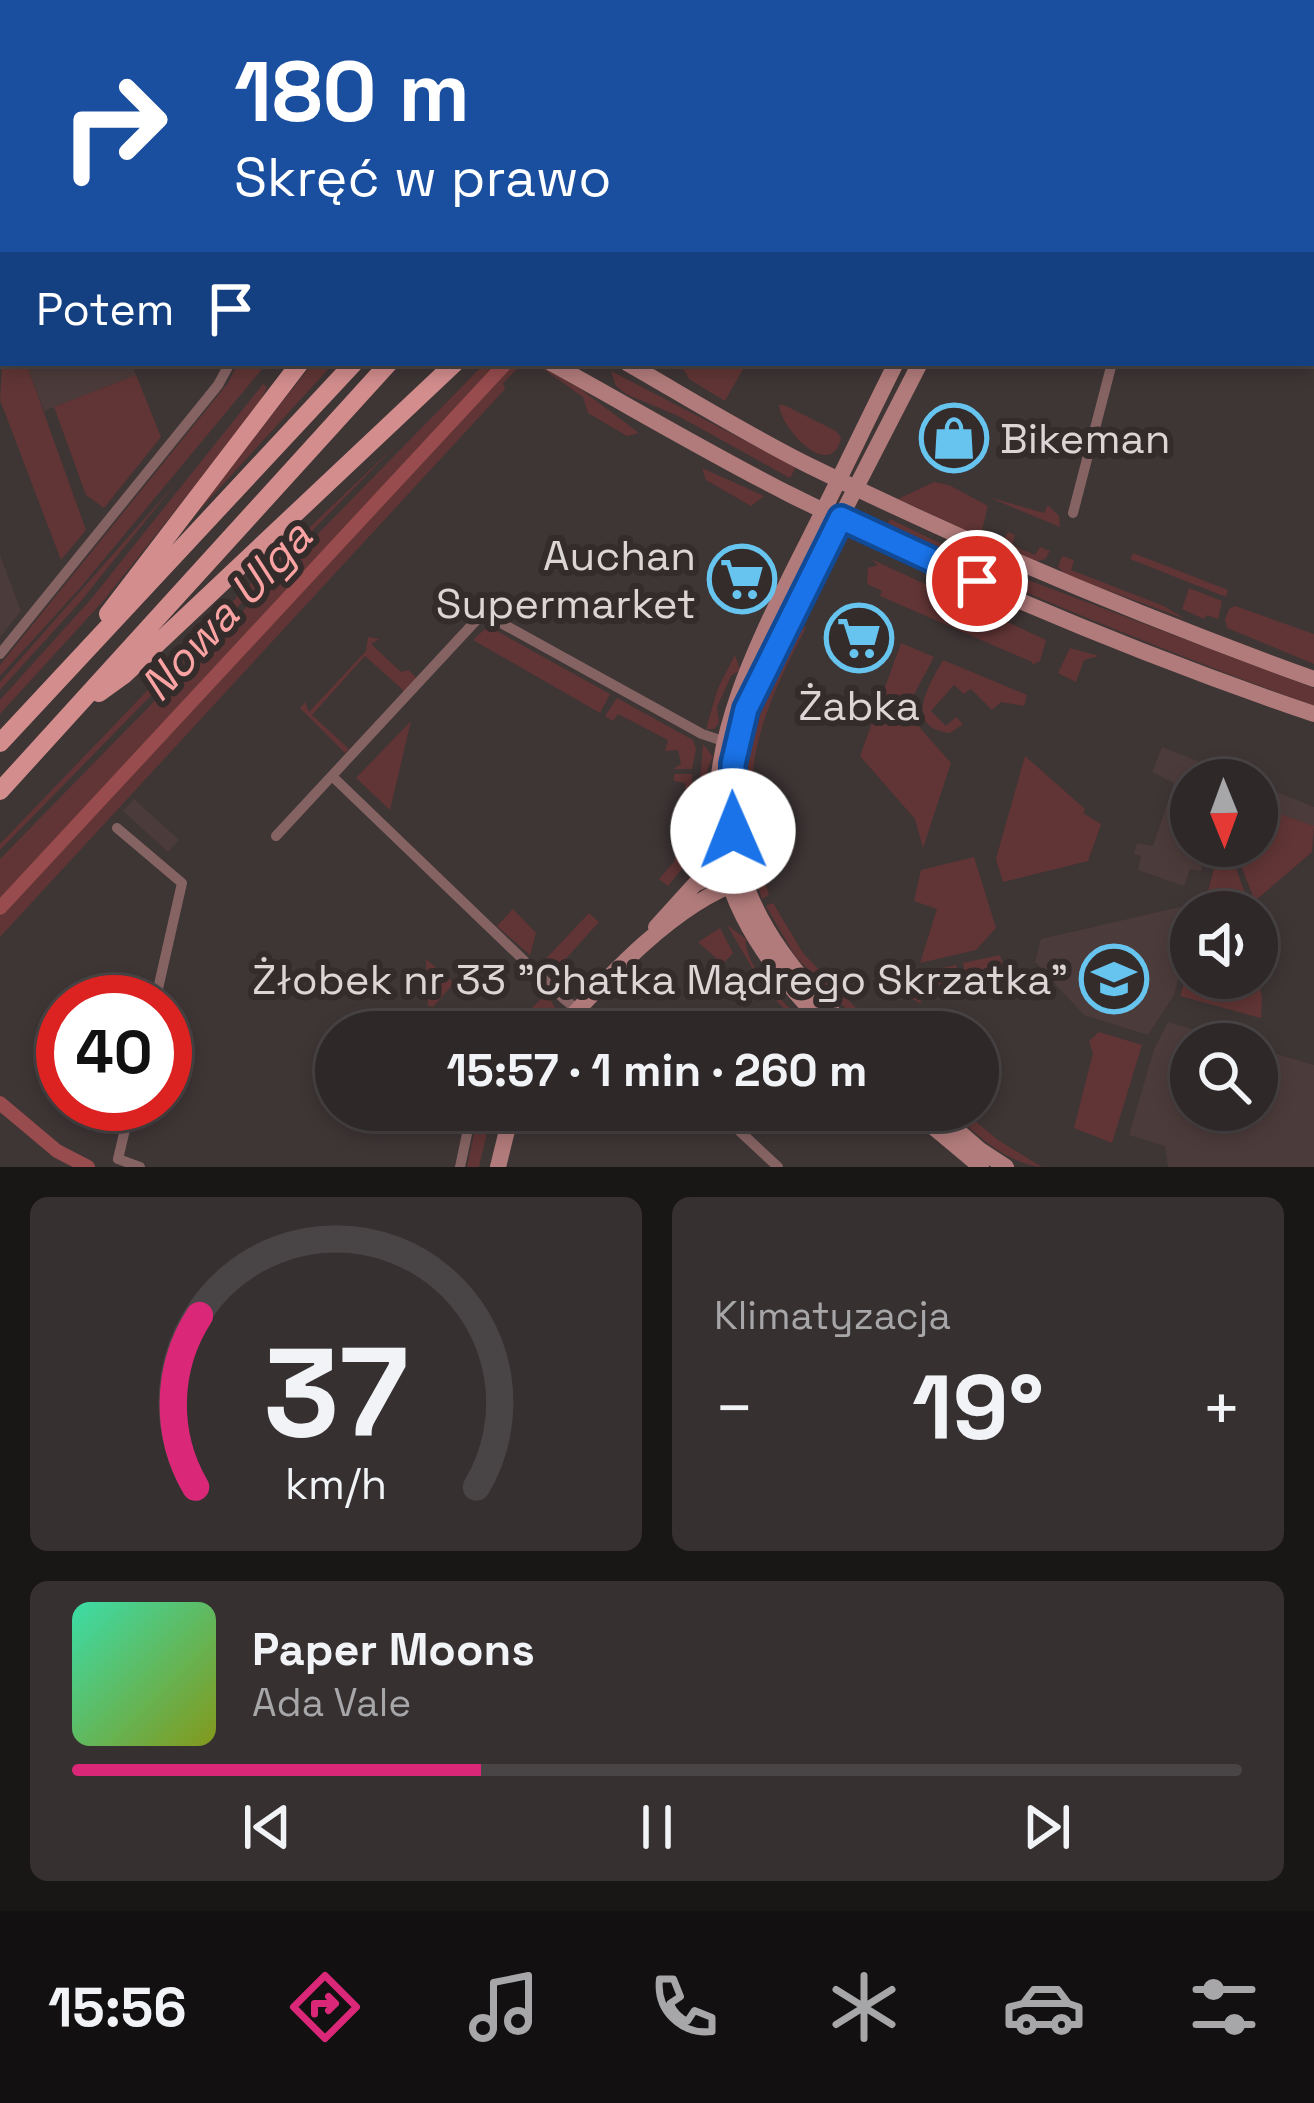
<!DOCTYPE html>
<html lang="pl">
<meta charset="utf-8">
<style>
body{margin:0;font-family:"Space Grotesk",sans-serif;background:#363030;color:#f1f3f6;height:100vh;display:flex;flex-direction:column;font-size:45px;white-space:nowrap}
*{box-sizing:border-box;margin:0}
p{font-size:39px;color:#a7a6a8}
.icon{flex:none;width:66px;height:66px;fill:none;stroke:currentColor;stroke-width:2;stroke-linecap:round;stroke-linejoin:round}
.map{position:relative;height:1167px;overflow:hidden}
.panel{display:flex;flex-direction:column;gap:30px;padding:30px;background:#191616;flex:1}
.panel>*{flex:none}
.banner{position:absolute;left:0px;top:0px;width:1314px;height:366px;box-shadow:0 6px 18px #0003,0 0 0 3px #494445;background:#1a4fa0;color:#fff;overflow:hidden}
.needle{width:78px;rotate:179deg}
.buttons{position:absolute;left:1170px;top:759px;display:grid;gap:24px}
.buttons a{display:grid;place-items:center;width:108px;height:108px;border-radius:50%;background:#2e2828;box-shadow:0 6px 18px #0003,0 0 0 3px #494445;font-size:60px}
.speed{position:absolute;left:36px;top:975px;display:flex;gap:24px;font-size:60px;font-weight:700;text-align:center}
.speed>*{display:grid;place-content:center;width:156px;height:156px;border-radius:50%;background:#2e2828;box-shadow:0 6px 18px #0003,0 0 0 3px #494445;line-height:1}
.speed .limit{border:18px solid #d22;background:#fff;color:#111}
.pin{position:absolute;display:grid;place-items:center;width:102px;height:102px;color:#fff;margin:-51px;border:6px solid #fff;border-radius:50%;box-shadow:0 3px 12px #0007}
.me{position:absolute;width:132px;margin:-66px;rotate:359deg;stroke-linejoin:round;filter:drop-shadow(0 0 9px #0008)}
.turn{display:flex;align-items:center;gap:42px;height:252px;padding:0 36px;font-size:54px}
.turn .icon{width:156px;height:156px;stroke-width:2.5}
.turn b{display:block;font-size:84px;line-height:102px}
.then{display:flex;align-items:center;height:114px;padding:0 36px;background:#0003;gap:24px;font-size:45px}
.big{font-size:90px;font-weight:700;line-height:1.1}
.panel .tile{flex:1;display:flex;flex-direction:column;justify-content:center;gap:18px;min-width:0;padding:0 42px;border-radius:18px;background:#363030}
.panel .dial{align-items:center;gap:0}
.dial svg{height:312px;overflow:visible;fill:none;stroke:#494445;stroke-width:7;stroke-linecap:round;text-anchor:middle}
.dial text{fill:#f1f3f6;stroke:none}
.song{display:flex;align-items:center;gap:36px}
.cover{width:144px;height:144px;border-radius:18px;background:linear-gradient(135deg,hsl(160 70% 55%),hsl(70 70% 35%))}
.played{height:12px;border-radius:6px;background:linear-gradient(90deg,#db2777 35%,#494445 35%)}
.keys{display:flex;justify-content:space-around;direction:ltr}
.heat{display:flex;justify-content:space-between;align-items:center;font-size:66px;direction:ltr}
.panel .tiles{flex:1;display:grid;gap:30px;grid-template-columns:1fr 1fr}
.tile:last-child{grid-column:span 2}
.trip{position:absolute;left:315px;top:1011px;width:684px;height:120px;border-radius:60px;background:#2e2828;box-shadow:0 6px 18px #0003,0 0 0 3px #494445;font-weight:700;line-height:120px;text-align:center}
.tabs{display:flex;height:192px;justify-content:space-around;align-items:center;background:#121010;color:#a7a6a8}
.tabs .icon{width:84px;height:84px}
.tabs .active{color:#db2777}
.tabs b{font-size:54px;color:#f1f3f6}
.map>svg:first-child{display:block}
.built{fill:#4c3b3b}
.green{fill:#613535}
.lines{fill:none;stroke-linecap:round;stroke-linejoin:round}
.canal{stroke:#984c4e;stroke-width:14}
.street{stroke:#866363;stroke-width:10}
.secondary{stroke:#b27b7b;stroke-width:16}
.primary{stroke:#d38d8d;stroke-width:18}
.route-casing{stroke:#114b97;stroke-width:30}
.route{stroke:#1a73e8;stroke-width:21}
.labels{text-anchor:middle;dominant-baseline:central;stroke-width:12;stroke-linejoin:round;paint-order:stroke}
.poi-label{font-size:42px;fill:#dcd5d5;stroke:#342b2b;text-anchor:end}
.water-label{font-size:45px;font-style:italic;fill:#fba3a3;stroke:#342b2b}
</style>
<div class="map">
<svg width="1314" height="1167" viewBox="0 0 1314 1167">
<rect width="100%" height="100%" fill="#3e3535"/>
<path class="built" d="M26,363H131L136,375L44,411Z
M0,555L21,611L0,637Z
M1162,747L1246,780H1191V846H1209L1201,871L1190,869L1184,886L1138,870L1141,856L1134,854L1137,843L1153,846L1174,783L1152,772Z
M1257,784L1314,807V826L1257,806Z
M134,799L179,840L168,852L123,811Z
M1180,907L1196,912H1191V932L1174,995L1148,1035L1084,1015L1035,962L1041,939Z
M1168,1022L1243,1044H1191V1110H1257V1048L1314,1065V1167H1168L1165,1146L1129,1135L1154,1049Z"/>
<path class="green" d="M3,352V363H26L86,530L61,560L0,400Z
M238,363H267L80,588L0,676V665L228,383Z
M313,363H334L182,529Z
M485,363H501L0,901V859Z
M511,363L520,366L503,383L505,389L0,937V916Z
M535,363L579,388L639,433L627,436L588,413L583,397Z
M661,363H739L743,369L725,401L689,379L684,370Z
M611,371L796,467L790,478L678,416L626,394L616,386Z
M136,375L161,437L104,508L86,495L54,407Z
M263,384L267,387L257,408L104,600L0,714V700L92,598Z
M784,405L836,431L841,438C832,481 782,432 779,405Z
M400,441L0,850V844L239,595Z
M702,468L764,496L751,506L706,480Z
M934,482L949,485L988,506L982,530L1004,539L1008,532L1015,535L1012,545L1035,555L1040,547L1050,551L1045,559L1034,562L898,499Z
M176,483L81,601L0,690V682Z
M988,497L1044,513L1048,505L1059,516L1060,527Z
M890,519L975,560L1314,688V706C1168,652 1025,595 885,529Z
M1133,553L1228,590L1226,597L1130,559Z
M1062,556L1074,560L1071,570L1164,606L1185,619L1066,575L1058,567Z
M871,559L1046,640L1040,661L1032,665V662L880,596L882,591L867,584L868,568L878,565Z
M1189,588L1222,601L1218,619L1207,615L1204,619L1182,609Z
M1235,606L1314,634V664L1227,628L1225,620L1229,609Z
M488,626L610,694L600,713L473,640Z
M807,626C755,724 733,786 769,895L762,899C736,824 735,752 770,679C780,658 787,640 807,626Z
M368,637L380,639L371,644L401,672L409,670L417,679L401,697L403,690L365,656L312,715L349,749L385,711L345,753L300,708L305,702L309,712L366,651Z
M901,643L934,657L905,711L951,763L923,848L915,819L860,756Z
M1070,648L1099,656L1084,660L1076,682L1058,673Z
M735,655L740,670L731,676L717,707L719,723L714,729H706L718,688Z
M943,660L1027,695L1024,706L1001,702L992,710L971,689L964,694L954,685L931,711L946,726L956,717L963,724L950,733C901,727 930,684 943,660Z
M617,698L693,740L696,749L692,769H673L681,764L678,750L665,751L668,740L618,714L613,721L605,716Z
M411,721L390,810L356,778Z
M703,744L713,757C699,781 705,824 715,848L708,868L698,808Z
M1025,756L1085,809L1083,813L1101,824L1088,861L1003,882L996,859Z
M674,774H692L696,852L668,886L659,879L674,862L676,849L686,848L685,783L674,781Z
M1257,806L1314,826L1312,852L1255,901L1233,846H1257Z
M1220,846H1228L1248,902L1207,895Z
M974,857L996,928L976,950L920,963L937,909L914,901L921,870Z
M773,903L803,953L857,1009L853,1016L795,956L766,906Z
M513,909L536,933L530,955L497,926Z
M589,913L599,922L552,974L541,964Z
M727,925L746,939C744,970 791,1009 815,1032H806L762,985Z
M720,928L733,953L723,964L698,942Z
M1000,955L1005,971L966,979L963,963Z
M426,959L454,983L433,1007L428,1006Z
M1191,962V978L1257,977L1262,997L1261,1018L1180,996Z
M956,965L960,980L919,989L921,1004L909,997L915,974Z
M546,994L555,1007L531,1032L508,1031Z
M1099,1032L1142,1045L1112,1143L1074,1128L1093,1053L1089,1041Z
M479,1110H492L479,1167H467Z
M955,1110H962L998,1140L1042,1167C1014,1167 968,1132 955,1110Z"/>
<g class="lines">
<path class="canal" d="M839,3L842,0
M0,908L506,363
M0,1103L57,1151L88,1167"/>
<path class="street" d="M490,0L491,3
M1207,0L1211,3
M597,3L600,0
M0,266L3,265
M1311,335L1314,336
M1073,513L1112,363
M0,654L218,385L230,363
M332,776L564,999L606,1032
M117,828L182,883L155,1002
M276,836L483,613L702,734L723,741
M330,1037L336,1039
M131,1104L118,1159L140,1167
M717,1110L778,1167
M460,1167L472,1110"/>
<path class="secondary" d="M83,0L85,3
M653,3L656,0
M755,3L758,0
M1311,110L1314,109
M551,363C631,407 710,454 791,495C960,579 1135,653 1314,714
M627,363C688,398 748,435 810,466C975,547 1142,617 1314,679
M656,927L695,884L733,867
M557,1032C605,980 674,904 740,882
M833,1032C665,870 703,749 798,561C832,495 863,429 896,363
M852,1032C739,922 698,827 760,674L920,363
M913,1110L981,1167
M934,1110L980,1150L1006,1167
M498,1167L512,1110"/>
<path class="primary" d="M675,3L678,0
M694,3L697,0
M721,3L723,0
M737,3L740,0
M108,614L300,363
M99,693L124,675L455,363
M0,743L354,363
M0,791L389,363"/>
</g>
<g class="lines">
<defs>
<path id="route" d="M733,831V764L746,709L841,518L977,581"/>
</defs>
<use href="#route" class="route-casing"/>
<use href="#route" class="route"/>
</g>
<defs>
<symbol id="shop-ring" viewBox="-11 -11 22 22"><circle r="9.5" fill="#342b2b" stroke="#66c4ef" stroke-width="1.5"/><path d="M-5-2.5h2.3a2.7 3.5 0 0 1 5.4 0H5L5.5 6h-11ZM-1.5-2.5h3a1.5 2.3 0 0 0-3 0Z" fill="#66c4ef"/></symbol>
<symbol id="supermarket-ring" viewBox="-11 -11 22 22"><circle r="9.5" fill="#342b2b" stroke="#66c4ef" stroke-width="1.5"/><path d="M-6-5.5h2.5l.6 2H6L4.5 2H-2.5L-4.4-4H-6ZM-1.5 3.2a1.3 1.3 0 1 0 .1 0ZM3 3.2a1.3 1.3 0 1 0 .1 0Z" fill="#66c4ef"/></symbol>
<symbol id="school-ring" viewBox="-11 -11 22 22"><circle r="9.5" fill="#342b2b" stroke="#66c4ef" stroke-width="1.5"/><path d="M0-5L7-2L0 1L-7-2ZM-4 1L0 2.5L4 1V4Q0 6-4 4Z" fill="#66c4ef"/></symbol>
</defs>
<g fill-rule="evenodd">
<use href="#shop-ring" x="916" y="400" width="76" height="76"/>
<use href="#supermarket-ring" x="704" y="541" width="76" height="76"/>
<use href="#supermarket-ring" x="821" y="600" width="76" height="76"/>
<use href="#school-ring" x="1076" y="941" width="76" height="76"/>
</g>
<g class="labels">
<g class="poi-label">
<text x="1000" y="438" text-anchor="start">Bikeman</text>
<text x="696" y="555">Auchan<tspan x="696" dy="48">Supermarket</tspan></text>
<text x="859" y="705" text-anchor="middle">Żabka</text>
<text x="1068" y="979">Żłobek nr 33 "Chatka Mądrego Skrzatka"</text>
</g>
<g class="water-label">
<text transform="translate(226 611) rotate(-47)">Nowa Ulga</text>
</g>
</g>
</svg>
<div class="buttons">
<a><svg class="needle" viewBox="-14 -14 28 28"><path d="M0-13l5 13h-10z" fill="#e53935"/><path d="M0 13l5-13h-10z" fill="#a7a6a8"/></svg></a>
<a><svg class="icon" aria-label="sound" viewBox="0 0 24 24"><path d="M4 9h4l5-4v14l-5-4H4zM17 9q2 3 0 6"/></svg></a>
<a><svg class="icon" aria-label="search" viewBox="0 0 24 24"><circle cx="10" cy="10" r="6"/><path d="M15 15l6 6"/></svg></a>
</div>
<div class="speed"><div class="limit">40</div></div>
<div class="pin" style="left:977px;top:581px;background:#d93025"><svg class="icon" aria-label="arrive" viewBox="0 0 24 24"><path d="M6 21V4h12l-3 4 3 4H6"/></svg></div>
<svg class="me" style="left:733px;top:831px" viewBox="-20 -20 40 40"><circle r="19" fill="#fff"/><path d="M0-13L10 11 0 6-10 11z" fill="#1a73e8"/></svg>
<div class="trip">15:57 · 1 min · 260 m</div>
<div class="banner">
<div class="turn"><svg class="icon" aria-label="right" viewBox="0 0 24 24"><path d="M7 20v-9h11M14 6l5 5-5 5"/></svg><div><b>180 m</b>Skręć w prawo</div></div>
<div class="then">Potem<svg class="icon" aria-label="arrive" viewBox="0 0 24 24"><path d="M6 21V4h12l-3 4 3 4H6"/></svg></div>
</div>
</div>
<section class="panel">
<div class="tiles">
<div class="tile dial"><svg viewBox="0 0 100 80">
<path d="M14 69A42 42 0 1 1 86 69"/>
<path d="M14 69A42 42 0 0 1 15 25" stroke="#db2777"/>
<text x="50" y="56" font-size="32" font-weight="700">37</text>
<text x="50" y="72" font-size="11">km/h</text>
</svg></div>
<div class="tile"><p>Klimatyzacja</p>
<div class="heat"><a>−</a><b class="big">19°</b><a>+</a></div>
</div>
<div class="tile">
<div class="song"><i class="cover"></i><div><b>Paper Moons</b><p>Ada Vale</p></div></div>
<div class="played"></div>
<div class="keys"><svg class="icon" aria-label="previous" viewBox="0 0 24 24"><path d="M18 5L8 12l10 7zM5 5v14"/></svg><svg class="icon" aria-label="pause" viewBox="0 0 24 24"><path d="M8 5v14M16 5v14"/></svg><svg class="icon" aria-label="next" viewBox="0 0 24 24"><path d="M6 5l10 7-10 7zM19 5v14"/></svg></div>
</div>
</div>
</section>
<nav class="tabs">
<b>15:56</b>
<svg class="icon active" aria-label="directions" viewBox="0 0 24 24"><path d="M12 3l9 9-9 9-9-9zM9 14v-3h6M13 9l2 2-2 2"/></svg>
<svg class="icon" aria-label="music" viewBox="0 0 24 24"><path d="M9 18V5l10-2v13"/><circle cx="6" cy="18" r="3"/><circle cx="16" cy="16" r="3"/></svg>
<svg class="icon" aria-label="phone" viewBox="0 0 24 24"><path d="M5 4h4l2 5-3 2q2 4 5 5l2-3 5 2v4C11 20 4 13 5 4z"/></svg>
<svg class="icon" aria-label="climate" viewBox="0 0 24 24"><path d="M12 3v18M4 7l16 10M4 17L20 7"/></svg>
<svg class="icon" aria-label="car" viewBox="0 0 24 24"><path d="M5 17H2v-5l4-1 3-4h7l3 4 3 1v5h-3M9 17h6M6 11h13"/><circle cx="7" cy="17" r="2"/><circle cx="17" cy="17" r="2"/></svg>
<svg class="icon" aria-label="filters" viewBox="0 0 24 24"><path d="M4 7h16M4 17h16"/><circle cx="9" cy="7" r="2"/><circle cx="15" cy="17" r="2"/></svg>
</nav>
